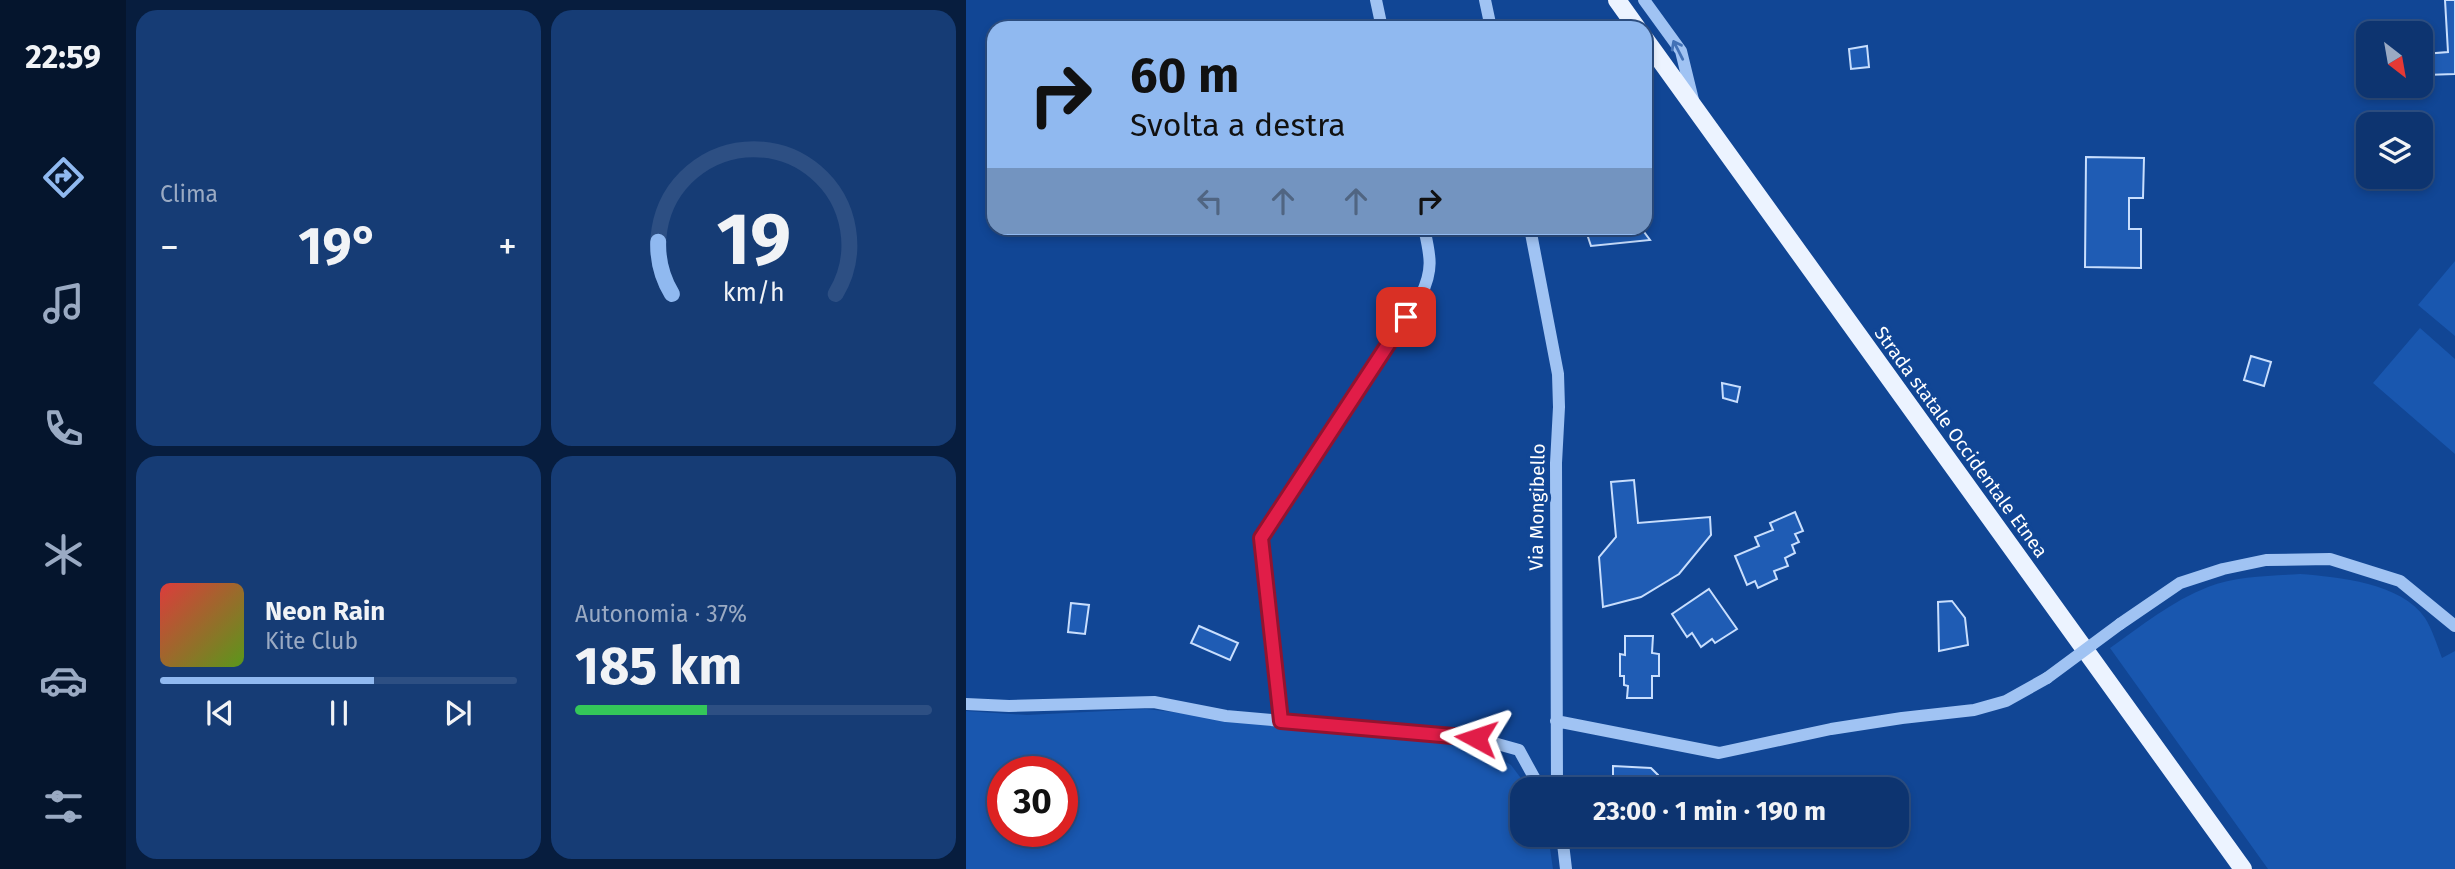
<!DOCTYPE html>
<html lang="it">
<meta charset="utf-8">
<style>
body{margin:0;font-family:"Fira Sans",sans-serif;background:#163c75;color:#f1f3f6;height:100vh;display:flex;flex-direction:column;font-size:26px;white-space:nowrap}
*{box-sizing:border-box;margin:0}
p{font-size:23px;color:#9aaac3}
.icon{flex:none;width:38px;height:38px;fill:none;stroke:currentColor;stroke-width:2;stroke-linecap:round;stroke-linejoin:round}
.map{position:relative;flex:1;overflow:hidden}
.side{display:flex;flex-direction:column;gap:10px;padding:10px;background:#071d3e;width:840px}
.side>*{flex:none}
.guide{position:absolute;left:21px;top:21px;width:665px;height:214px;border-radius:21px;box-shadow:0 4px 10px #0003,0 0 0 2px #2d4f83;background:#90b9f0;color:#111;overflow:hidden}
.needle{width:46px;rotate:149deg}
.fabs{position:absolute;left:1390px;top:21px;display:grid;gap:14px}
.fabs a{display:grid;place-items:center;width:77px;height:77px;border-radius:14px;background:#0d3470;box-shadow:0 4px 10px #0003,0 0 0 2px #2d4f83;font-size:35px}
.speed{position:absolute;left:21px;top:756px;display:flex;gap:14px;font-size:35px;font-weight:700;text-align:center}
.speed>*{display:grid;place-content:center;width:91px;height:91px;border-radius:50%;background:#0d3470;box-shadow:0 4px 10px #0003,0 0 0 2px #2d4f83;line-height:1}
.speed .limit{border:10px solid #d22;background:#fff;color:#111}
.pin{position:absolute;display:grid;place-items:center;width:60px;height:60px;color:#fff;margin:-30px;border-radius:14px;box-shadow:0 4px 10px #0006}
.me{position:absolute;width:77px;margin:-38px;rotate:275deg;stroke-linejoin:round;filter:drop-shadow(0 0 5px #0008)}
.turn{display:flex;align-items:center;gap:24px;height:147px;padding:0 28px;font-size:32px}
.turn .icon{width:91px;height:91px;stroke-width:2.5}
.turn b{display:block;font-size:49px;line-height:60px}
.lanes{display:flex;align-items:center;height:66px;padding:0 28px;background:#0003;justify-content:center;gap:35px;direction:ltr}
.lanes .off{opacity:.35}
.big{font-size:52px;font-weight:700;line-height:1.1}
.side .tile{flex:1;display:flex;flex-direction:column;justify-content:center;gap:10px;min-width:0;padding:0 24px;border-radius:21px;background:#163c75}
.side .dial{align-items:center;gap:0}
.dial svg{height:182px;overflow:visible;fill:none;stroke:#2d4f83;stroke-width:7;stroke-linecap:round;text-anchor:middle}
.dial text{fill:#f1f3f6;stroke:none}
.song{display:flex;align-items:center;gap:21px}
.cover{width:84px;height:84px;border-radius:10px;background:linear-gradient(135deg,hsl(0 70% 55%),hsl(90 70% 35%))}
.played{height:7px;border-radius:4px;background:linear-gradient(90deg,#90b9f0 60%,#2d4f83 60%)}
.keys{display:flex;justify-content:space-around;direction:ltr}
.heat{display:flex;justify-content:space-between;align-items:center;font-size:38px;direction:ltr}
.charge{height:10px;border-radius:5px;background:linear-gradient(90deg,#34c759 37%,#2d4f83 0)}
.side .tiles{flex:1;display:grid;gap:10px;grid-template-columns:repeat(2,1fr)}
.trip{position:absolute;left:544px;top:777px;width:399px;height:70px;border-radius:21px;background:#0d3470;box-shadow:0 4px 10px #0003,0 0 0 2px #2d4f83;font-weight:700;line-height:70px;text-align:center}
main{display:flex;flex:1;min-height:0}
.menu{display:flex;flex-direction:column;width:126px;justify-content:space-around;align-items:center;background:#05152d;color:#9aaac3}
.menu .icon{width:49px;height:49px}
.menu .current{color:#90b9f0}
.menu b{font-size:32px;color:#f1f3f6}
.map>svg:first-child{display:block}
.green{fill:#1957af;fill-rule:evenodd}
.building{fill:#1f5cb4;stroke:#c8defd;stroke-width:2}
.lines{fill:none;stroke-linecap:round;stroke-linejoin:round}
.minor{stroke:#a0c3f3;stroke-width:12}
.major{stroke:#ecf3ff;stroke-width:18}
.minor-bridge{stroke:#a0c3f3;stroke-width:12}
.oneway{stroke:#4372b6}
.route-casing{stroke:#92132f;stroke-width:18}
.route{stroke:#e11d48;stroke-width:12}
.labels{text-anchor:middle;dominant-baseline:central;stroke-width:7;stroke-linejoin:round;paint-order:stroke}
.street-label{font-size:19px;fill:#fff;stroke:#114695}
</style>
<main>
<nav class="menu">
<b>22:59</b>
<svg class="icon current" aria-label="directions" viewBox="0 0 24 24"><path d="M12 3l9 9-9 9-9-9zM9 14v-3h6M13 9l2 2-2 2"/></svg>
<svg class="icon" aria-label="music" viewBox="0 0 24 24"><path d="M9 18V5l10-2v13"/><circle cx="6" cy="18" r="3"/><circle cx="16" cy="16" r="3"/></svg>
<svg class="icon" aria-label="phone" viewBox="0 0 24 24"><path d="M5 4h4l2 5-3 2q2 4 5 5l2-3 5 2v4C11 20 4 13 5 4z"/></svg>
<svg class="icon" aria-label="climate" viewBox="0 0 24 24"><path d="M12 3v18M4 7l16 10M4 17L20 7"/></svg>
<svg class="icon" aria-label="car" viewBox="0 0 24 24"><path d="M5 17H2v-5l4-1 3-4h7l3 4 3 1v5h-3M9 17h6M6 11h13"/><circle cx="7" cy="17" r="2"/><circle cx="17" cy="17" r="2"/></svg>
<svg class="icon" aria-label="filters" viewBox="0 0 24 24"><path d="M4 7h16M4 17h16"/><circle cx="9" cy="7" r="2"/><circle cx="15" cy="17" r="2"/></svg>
</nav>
<section class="side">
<div class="tiles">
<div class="tile"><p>Clima</p>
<div class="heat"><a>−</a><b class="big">19°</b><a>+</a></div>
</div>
<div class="tile dial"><svg viewBox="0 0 100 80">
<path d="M14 69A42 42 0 1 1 86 69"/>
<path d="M14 69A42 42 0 0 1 8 46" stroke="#90b9f0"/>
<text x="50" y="56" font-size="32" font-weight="700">19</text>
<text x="50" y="72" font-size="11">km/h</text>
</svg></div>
<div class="tile">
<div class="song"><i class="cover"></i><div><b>Neon Rain</b><p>Kite Club</p></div></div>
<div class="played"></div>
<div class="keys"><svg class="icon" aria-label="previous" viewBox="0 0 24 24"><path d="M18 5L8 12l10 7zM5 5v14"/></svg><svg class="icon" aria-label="pause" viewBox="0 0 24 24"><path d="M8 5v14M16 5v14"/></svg><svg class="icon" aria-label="next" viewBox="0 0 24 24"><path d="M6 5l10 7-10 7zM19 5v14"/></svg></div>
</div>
<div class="tile"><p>Autonomia · 37%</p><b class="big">185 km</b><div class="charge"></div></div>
</div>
</section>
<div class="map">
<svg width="1489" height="869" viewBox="0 0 1489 869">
<rect width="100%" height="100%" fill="#114695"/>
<path class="green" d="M1489,261V336L1452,305Z
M1454,328L1489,359V454L1407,383Z
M1334,574C1372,577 1436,583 1459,618C1466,629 1471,645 1476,658L1489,651V869H1302L1144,648C1175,626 1206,601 1242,587C1270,576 1304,576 1334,574Z
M180,709L515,747L545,765L563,789H556V835H582L587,869H0V711L61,715ZM37,772H96V831H37Z"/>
<path class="building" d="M1479,0H1489V74L1459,75L1458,54L1482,52Z
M901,46L903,67L885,69L883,49Z
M1120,157L1178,158L1177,198H1163V229H1175V268L1119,267Z
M619,228H675L684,240L625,246Z
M1285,356L1305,362L1298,386L1278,380Z
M756,383L774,387L771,402L757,398Z
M668,480L672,523L744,517L745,535L713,574L675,597L637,607L633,557L650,537L645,482Z
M829,512L837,531L829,534L833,542L826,545L829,553L819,558L822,566L808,571L811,579L792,588L789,581L781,585L769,556L793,546L789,537L807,530L804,523Z
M743,589L771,629L749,643L746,639L735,647L726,633L721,637L706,614Z
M986,601L999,618L1002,645L973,651L972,602Z
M105,603L123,605L119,634L102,632Z
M233,626L272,643L264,660L225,643Z
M659,636H687L686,653L693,654V676H686V698H661L662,686L658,685V676H654V654L659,655Z
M647,766L685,768L692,775L691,788L647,789Z
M800,779L859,785V789H799Z"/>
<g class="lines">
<path class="minor" d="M410,0L416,28
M519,0L525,28
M678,0L715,51L727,100
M564,228L592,374L593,407L590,463L591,789
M1154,624L1214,583L1257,569L1300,560L1364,559L1434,581L1489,626
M0,704L43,706L188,702L260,716L510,738L553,750L570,781L581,789
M315,721L295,538L455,295C468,269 464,255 458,228
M590,721L753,753L865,729L936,718L1008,710L1040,701L1081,678
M596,835L600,869"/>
<path class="major" d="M651,0L671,28
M679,39L1277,869"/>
<path class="minor-bridge" d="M1081,678L1154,624"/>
</g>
<defs><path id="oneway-shaft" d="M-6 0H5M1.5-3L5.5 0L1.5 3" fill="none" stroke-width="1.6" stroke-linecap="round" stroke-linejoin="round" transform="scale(1.75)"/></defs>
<use class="oneway" href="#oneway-shaft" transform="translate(712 50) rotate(-117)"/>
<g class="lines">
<defs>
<path id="route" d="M440,317L295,538L315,721L510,738"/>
</defs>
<use href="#route" class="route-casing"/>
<use href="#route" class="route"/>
</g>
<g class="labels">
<g class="street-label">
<text transform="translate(995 442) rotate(54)">Strada statale Occidentale Etnea</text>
<text transform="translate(571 507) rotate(-89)">Via Mongibello</text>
</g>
</g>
</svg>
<div class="fabs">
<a><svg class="needle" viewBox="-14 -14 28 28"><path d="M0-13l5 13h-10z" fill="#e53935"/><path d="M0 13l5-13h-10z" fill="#9aaac3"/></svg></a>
<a><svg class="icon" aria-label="layers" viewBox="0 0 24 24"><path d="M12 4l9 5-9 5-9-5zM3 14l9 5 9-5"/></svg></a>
</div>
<div class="speed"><div class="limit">30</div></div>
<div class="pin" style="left:440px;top:317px;background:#d93025"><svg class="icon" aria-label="arrive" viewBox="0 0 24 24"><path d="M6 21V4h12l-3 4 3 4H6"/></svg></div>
<svg class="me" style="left:510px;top:738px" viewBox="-20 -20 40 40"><path d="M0-17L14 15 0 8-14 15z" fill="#e11d48" stroke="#fff" stroke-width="4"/></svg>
<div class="trip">23:00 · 1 min · 190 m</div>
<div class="guide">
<div class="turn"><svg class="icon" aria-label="right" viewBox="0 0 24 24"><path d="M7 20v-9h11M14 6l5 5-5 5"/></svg><div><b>60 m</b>Svolta a destra</div></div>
<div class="lanes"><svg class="icon off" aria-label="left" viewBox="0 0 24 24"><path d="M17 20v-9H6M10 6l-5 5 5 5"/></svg><svg class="icon off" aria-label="ahead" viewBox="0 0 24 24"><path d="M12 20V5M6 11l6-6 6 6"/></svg><svg class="icon off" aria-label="ahead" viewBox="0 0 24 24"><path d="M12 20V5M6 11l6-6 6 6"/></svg><svg class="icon" aria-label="right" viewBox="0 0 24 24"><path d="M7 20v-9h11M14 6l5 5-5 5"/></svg></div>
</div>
</div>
</main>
